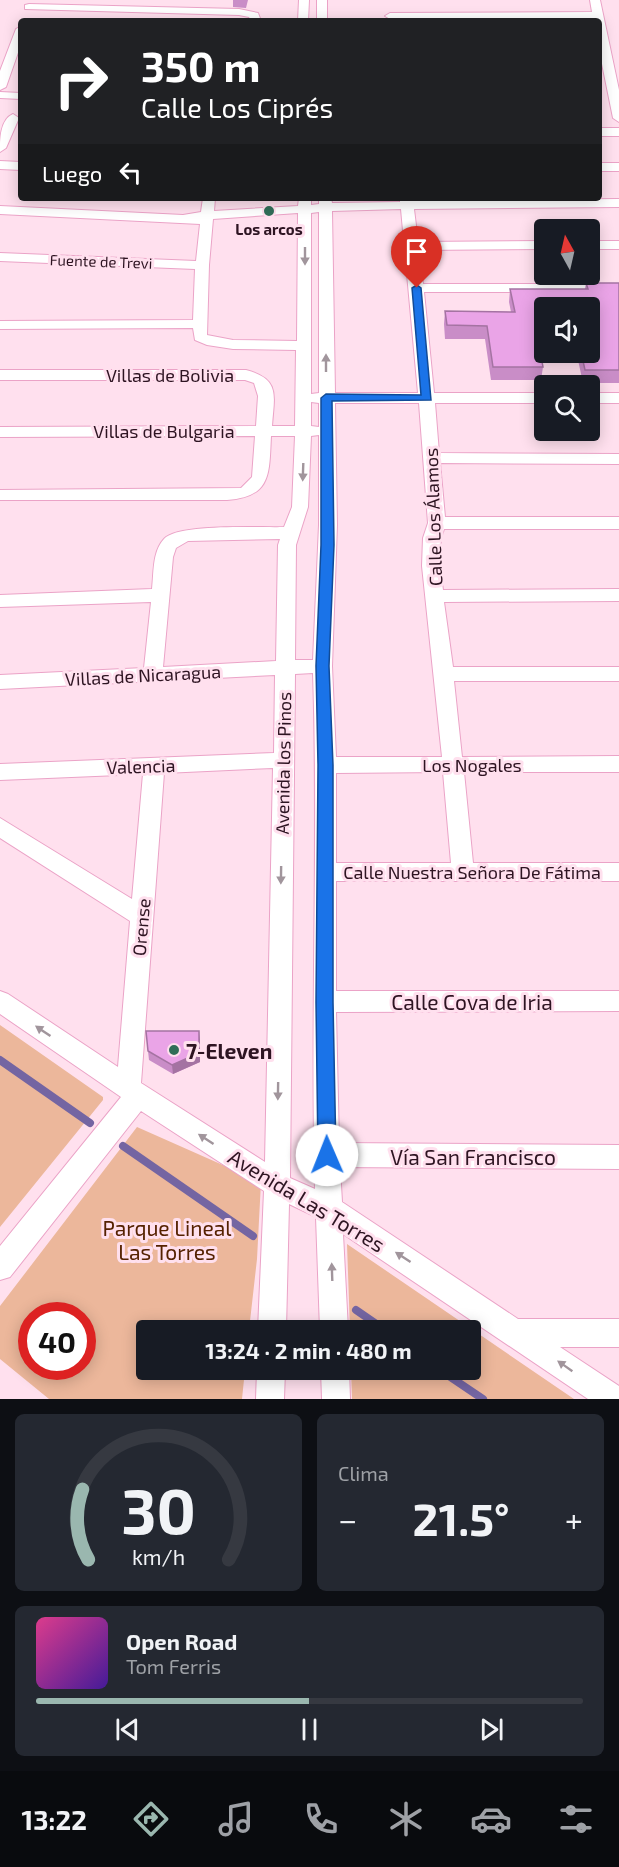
<!DOCTYPE html>
<html lang="es">
<meta charset="utf-8">
<style>
body{margin:0;font-family:"Exo 2",sans-serif;background:#242831;color:#f1f3f6;height:100vh;display:flex;flex-direction:column;font-size:22px;white-space:nowrap}
*{box-sizing:border-box;margin:0}
p{font-size:20px;color:#9ea1a6}
.icon{flex:none;width:33px;height:33px;fill:none;stroke:currentColor;stroke-width:2;stroke-linecap:round;stroke-linejoin:round}
.map{position:relative;height:1399px;overflow:hidden}
.drawer{display:flex;flex-direction:column;gap:15px;padding:15px;background:#0d0f14;flex:1}
.drawer>*{flex:none}
.guide{position:absolute;left:18px;top:18px;width:584px;height:183px;border-radius:6px;box-shadow:0 3px 15px #0003;background:#202124;color:#fff;overflow:hidden}
.needle{width:39px;rotate:352deg}
.controls{position:absolute;left:534px;top:219px;display:grid;gap:12px}
.controls a{display:grid;place-items:center;width:66px;height:66px;border-radius:6px;background:#171b24;box-shadow:0 3px 15px #0003;font-size:30px}
.speed{position:absolute;left:18px;top:1302px;display:flex;gap:12px;font-size:30px;font-weight:700;text-align:center}
.speed>*{display:grid;place-content:center;width:78px;height:78px;border-radius:50%;background:#171b24;box-shadow:0 3px 15px #0003;line-height:1}
.speed .limit{border:9px solid #d22;background:#fff;color:#111}
.pin{position:absolute;display:grid;place-items:center;width:51px;height:51px;color:#fff;margin:-62px -26px;border-radius:50% 50% 50% 0;rotate:-45deg;box-shadow:0 0 6px #0007}
.pin .icon{rotate:45deg}
.me{position:absolute;width:66px;margin:-33px;rotate:359deg;stroke-linejoin:round;filter:drop-shadow(0 0 4px #0008)}
.turn{display:flex;align-items:center;gap:21px;height:126px;padding:0 24px;font-size:27px}
.turn .icon{width:78px;height:78px;stroke-width:2.5}
.turn b{display:block;font-size:42px;line-height:51px}
.then{display:flex;align-items:center;height:57px;padding:0 24px;background:#0003;gap:12px;font-size:22px}
.big{font-size:45px;font-weight:700;line-height:1.1}
.drawer .widget{flex:1;display:flex;flex-direction:column;justify-content:center;gap:9px;min-width:0;padding:0 21px;border-radius:9px;background:#242831}
.drawer .dial{align-items:center;gap:0}
.dial svg{height:156px;overflow:visible;fill:none;stroke:#363941;stroke-width:7;stroke-linecap:round;text-anchor:middle}
.dial text{fill:#f1f3f6;stroke:none}
.song{display:flex;align-items:center;gap:18px}
.cover{width:72px;height:72px;border-radius:9px;background:linear-gradient(135deg,hsl(330 70% 55%),hsl(260 70% 35%))}
.played{height:6px;border-radius:3px;background:linear-gradient(90deg,#9ab7af 50%,#363941 50%)}
.keys{display:flex;justify-content:space-around;direction:ltr}
.heat{display:flex;justify-content:space-between;align-items:center;font-size:33px;direction:ltr}
.drawer .tiles{flex:1;display:grid;gap:15px;grid-template-columns:1fr 1fr}
.widget:last-child{grid-column:span 2}
.trip{position:absolute;left:136px;top:1320px;width:345px;height:60px;border-radius:6px;background:#171b24;box-shadow:0 3px 15px #0003;font-weight:700;line-height:60px;text-align:center}
.menu{display:flex;height:96px;justify-content:space-around;align-items:center;background:#090b0e;color:#9ea1a6}
.menu .icon{width:42px;height:42px}
.menu .on{color:#9ab7af}
.menu b{font-size:27px;color:#f1f3f6}
.map>svg:first-child{display:block}
.green{fill:#ecb79b;fill-rule:evenodd}
.lines{fill:none;stroke-linecap:round;stroke-linejoin:round}
.stream{stroke:#7465a2;stroke-width:8}
.minor-casing{stroke:#eba3c7;stroke-width:2}
.minor{fill:#fff;fill-rule:evenodd}
.wall{fill:#c98dc7;fill-rule:evenodd}
.shaded-wall{fill:#a473a2}
.building{fill:#eaa4e7;stroke:#a473a2;stroke-width:1.5}
.oneway{fill:#a1959c}
.route{fill:#1a73e8;stroke:#114b97;stroke-width:1.5}
.poi-dot{fill:#306d58;stroke:#ffe0ee;stroke-width:2}
.labels{text-anchor:middle;dominant-baseline:central;stroke-width:6;stroke-linejoin:round;paint-order:stroke}
.far-poi-label{font-size:15px;font-weight:bold;fill:#2e1422;stroke:#ffe0ee}
.far-street-label{font-size:15px;fill:#2e1422;stroke:#ffe0ee}
.street-label{font-size:18px;fill:#2e1422;stroke:#ffe0ee}
.near-street-label{font-size:21px;fill:#2e1422;stroke:#ffe0ee}
.near-poi-label{font-size:21px;font-weight:bold;fill:#2e1422;stroke:#ffe0ee;text-anchor:start}
.near-park-label{font-size:21px;fill:#552100;stroke:#ffe0ee}
</style>
<div class="map">
<svg width="619" height="1399" viewBox="0 0 619 1399">
<rect width="100%" height="100%" fill="#ffe0ee"/>
<path class="green" d="M0,1025L103,1097V1100L0,1227Z
M137,1127L261,1182L257,1259L249,1330H147V1370H245L242,1399H49L0,1359V1306ZM32,1316H82V1366H32Z
M347,1244L574,1399H352L351,1370H471V1330H350Z"/>
<g class="lines">
<path class="stream" d="M0,1060L90,1123
M123,1146L253,1236
M356,1310L385,1330
M440,1370L483,1399"/>
<defs>
<path id="minor" d="M299,0H309L308,21H298Z
M317,0H327V21H317Z
M590,0H600L619,90V122L613,118L598,44V21H594L593,18L390,19L385,16L390,13L592,12Z
M29,4L239,9L258,13L261,21H251L249,17L239,15L25,9V5Z
M21,26V44L6,87L0,90V71L16,29Z
M0,92L21,93V99L0,98Z
M13,114L19,118L6,148L0,152C0,139 0,120 13,114Z
M598,128H619V136H598Z
M0,161L21,162V170L0,169Z
M598,163H619V171H598Z
M203,198H215L214,211L298,206L299,198H311V205L319,204V198H331L332,203L400,202V198H412L413,201L619,199V207L414,209L418,242L544,241V249L419,250L423,284H619V292H424L434,393H544V403H435L439,453L619,454V464L440,463L445,517H619V529H444C437,548 440,569 443,590L619,589V601L444,602L453,667H619V681H454L462,757L619,756V772H464L473,863H619V881H336V991H619V1011L336,1012L339,1143L619,1145V1169L340,1167L342,1202L518,1319H619V1347H560L619,1386V1399H588L343,1234L348,1330H320L316,1217L289,1204L286,1330H258L264,1191L141,1111L10,1277L0,1280V1246L121,1097L0,1014V991L8,994L118,1067L130,921L0,838V818L132,899L143,774L0,780V764L274,753L275,675L0,689V675L144,668L151,602L0,607V595L152,589C154,573 152,552 164,539C178,523 261,528 284,527L292,507L295,436H271C269,473 272,497 227,500H0V490L241,488L252,477L255,436L0,437V427L256,426L258,396L254,383L245,380H0V370H246C281,379 274,396 272,426H295L296,350L233,349L207,345L195,340L193,328L0,329V321L193,320L195,269L0,261V253L196,261L200,224L0,214V206L183,215L201,212ZM401,209L418,393H335L332,211ZM319,212V393L311,394V213ZM298,213L297,341L233,340L207,335L209,265L213,219ZM311,402L319,403V427L311,426ZM335,403H419L428,523L423,538L422,566L442,757H336L332,666L337,525ZM319,435V525L313,660H295L296,545L308,507L311,436ZM280,539L278,545L276,661L163,667L173,557L176,548L188,541ZM313,673C319,845 310,1017 315,1189L290,1178L295,674ZM273,768L265,1162L141,1083L164,773ZM443,772L451,863H336V773Z
M590,241H619V249H590Z
M590,393H619V403H590Z
M257,1370H285L284,1399H256Z
M321,1370H349L350,1399H322Z"/>
</defs>
<use href="#minor" class="minor-casing"/>
<use href="#minor" class="minor"/>
</g>
<path class="wall" d="M233,0H248L246,8L233,7Z
M586,283H619V383H583L578,360H541L543,367L541,380H491L485,339H445L444,324L445,311L511,312L509,302L510,289H585ZM544,308L590,352H544Z
M200,1040V1062L173,1074L149,1060L148,1051Z"/>
<path class="shaded-wall" d="M199,1031L200,1040V1062L173,1074L172,1065Z"/>
<path class="building" d="M586,283H619V370H585L581,352H590V308H544V346H539L543,367H493L487,326L447,325L445,311L515,312L510,289H588Z
M146,1031H199V1053L172,1065L148,1051Z"/>
<defs><path id="oneway-solid" d="M-6-.8H1V-3.2L6.5 0L1 3.2V.8H-6Z" transform="scale(1.5)"/></defs>
<g class="oneway">
<use href="#oneway-solid" transform="translate(305 256) rotate(90)"/>
<use href="#oneway-solid" transform="translate(326 363) rotate(-90)"/>
<use href="#oneway-solid" transform="translate(303 472) rotate(92)"/>
<use href="#oneway-solid" transform="translate(281 875) rotate(91)"/>
<use href="#oneway-solid" transform="translate(43 1031) rotate(-146)"/>
<use href="#oneway-solid" transform="translate(278 1091) rotate(91)"/>
<use href="#oneway-solid" transform="translate(206 1139) rotate(-147)"/>
<use href="#oneway-solid" transform="translate(403 1257) rotate(-147)"/>
<use href="#oneway-solid" transform="translate(332 1272) rotate(-92)"/>
<use href="#oneway-solid" transform="translate(565 1366) rotate(-145)"/>
</g>
<path class="route" d="M417,285L421,288L431,400L332,401L334,545L329,666L333,765V1002L336,1155L333,1161L327,1163L321,1161L318,1155L316,1002L318,765L316,666L321,545V398L326,394L421,395L412,288Z"/>
<g class="poi-dot">
<circle cx="269" cy="211" r="6"/>
<circle cx="174" cy="1050" r="6"/>
</g>
<g class="labels">
<g class="far-poi-label">
<text x="269" y="229">Los arcos</text>
</g>
<g class="far-street-label">
<text transform="translate(101 261) rotate(2)">Fuente de Trevi</text>
</g>
<g class="street-label">
<text x="170" y="375">Villas de Bolivia</text>
<text x="164" y="431">Villas de Bulgaria</text>
<text transform="translate(433 517) rotate(-92)">Calle Los Álamos</text>
<text transform="translate(143 675) rotate(-3)">Villas de Nicaragua</text>
<text transform="translate(283 763) rotate(-89)">Avenida los Pinos</text>
<text x="472" y="765">Los Nogales</text>
<text transform="translate(141 766) rotate(-2)">Valencia</text>
<text x="472" y="872">Calle Nuestra Señora De Fátima</text>
<text transform="translate(141 927) rotate(-85)">Orense</text>
</g>
<g class="near-street-label">
<text x="472" y="1001">Calle Cova de Iria</text>
<text x="473" y="1156">Vía San Francisco</text>
<text transform="translate(307 1200) rotate(31)">Avenida Las Torres</text>
</g>
<g class="near-poi-label">
<text x="186" y="1050">7-Eleven</text>
</g>
<g class="near-park-label">
<text x="167" y="1227">Parque Lineal<tspan x="167" dy="24">Las Torres</tspan></text>
</g>
</g>
</svg>
<div class="controls">
<a><svg class="needle" viewBox="-14 -14 28 28"><path d="M0-13l5 13h-10z" fill="#e53935"/><path d="M0 13l5-13h-10z" fill="#9ea1a6"/></svg></a>
<a><svg class="icon" aria-label="sound" viewBox="0 0 24 24"><path d="M4 9h4l5-4v14l-5-4H4zM17 9q2 3 0 6"/></svg></a>
<a><svg class="icon" aria-label="search" viewBox="0 0 24 24"><circle cx="10" cy="10" r="6"/><path d="M15 15l6 6"/></svg></a>
</div>
<div class="speed"><div class="limit">40</div></div>
<div class="pin" style="left:417px;top:288px;background:#d93025"><svg class="icon" aria-label="arrive" viewBox="0 0 24 24"><path d="M6 21V4h12l-3 4 3 4H6"/></svg></div>
<svg class="me" style="left:327px;top:1155px" viewBox="-20 -20 40 40"><circle r="19" fill="#fff"/><path d="M0-13L10 11 0 6-10 11z" fill="#1a73e8"/></svg>
<div class="trip">13:24 · 2 min · 480 m</div>
<div class="guide">
<div class="turn"><svg class="icon" aria-label="right" viewBox="0 0 24 24"><path d="M7 20v-9h11M14 6l5 5-5 5"/></svg><div><b>350 m</b>Calle Los Ciprés</div></div>
<div class="then">Luego<svg class="icon" aria-label="left" viewBox="0 0 24 24"><path d="M17 20v-9H6M10 6l-5 5 5 5"/></svg></div>
</div>
</div>
<section class="drawer">
<div class="tiles">
<div class="widget dial"><svg viewBox="0 0 100 80">
<path d="M14 69A42 42 0 1 1 86 69"/>
<path d="M14 69A42 42 0 0 1 11 33" stroke="#9ab7af"/>
<text x="50" y="56" font-size="32" font-weight="700">30</text>
<text x="50" y="72" font-size="11">km/h</text>
</svg></div>
<div class="widget"><p>Clima</p>
<div class="heat"><a>−</a><b class="big">21.5°</b><a>+</a></div>
</div>
<div class="widget">
<div class="song"><i class="cover"></i><div><b>Open Road</b><p>Tom Ferris</p></div></div>
<div class="played"></div>
<div class="keys"><svg class="icon" aria-label="previous" viewBox="0 0 24 24"><path d="M18 5L8 12l10 7zM5 5v14"/></svg><svg class="icon" aria-label="pause" viewBox="0 0 24 24"><path d="M8 5v14M16 5v14"/></svg><svg class="icon" aria-label="next" viewBox="0 0 24 24"><path d="M6 5l10 7-10 7zM19 5v14"/></svg></div>
</div>
</div>
</section>
<nav class="menu">
<b>13:22</b>
<svg class="icon on" aria-label="directions" viewBox="0 0 24 24"><path d="M12 3l9 9-9 9-9-9zM9 14v-3h6M13 9l2 2-2 2"/></svg>
<svg class="icon" aria-label="music" viewBox="0 0 24 24"><path d="M9 18V5l10-2v13"/><circle cx="6" cy="18" r="3"/><circle cx="16" cy="16" r="3"/></svg>
<svg class="icon" aria-label="phone" viewBox="0 0 24 24"><path d="M5 4h4l2 5-3 2q2 4 5 5l2-3 5 2v4C11 20 4 13 5 4z"/></svg>
<svg class="icon" aria-label="climate" viewBox="0 0 24 24"><path d="M12 3v18M4 7l16 10M4 17L20 7"/></svg>
<svg class="icon" aria-label="car" viewBox="0 0 24 24"><path d="M5 17H2v-5l4-1 3-4h7l3 4 3 1v5h-3M9 17h6M6 11h13"/><circle cx="7" cy="17" r="2"/><circle cx="17" cy="17" r="2"/></svg>
<svg class="icon" aria-label="filters" viewBox="0 0 24 24"><path d="M4 7h16M4 17h16"/><circle cx="9" cy="7" r="2"/><circle cx="15" cy="17" r="2"/></svg>
</nav>
